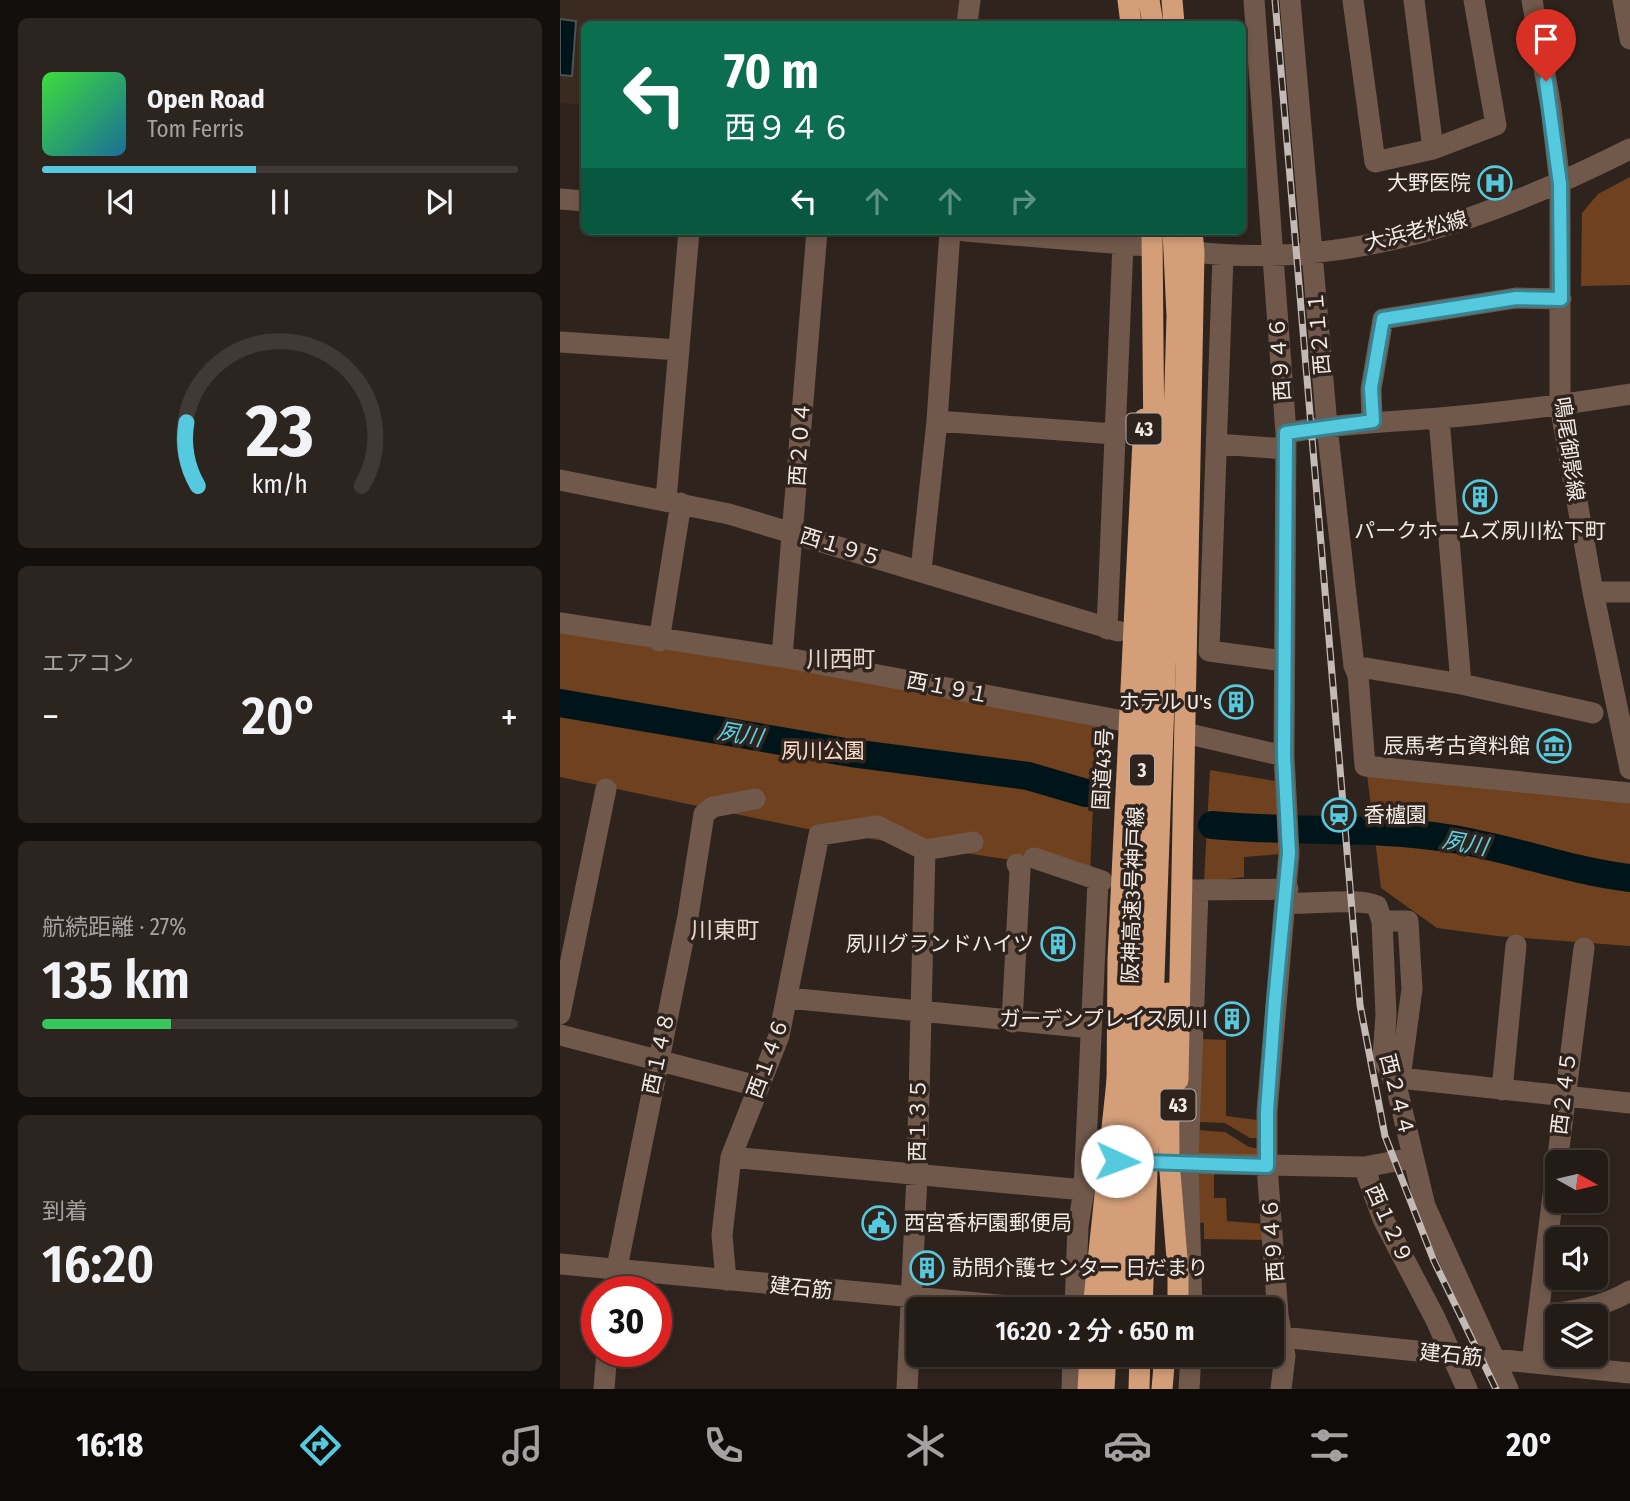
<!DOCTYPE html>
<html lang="ja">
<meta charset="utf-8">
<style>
body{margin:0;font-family:"Fira Sans Condensed","Noto Sans JP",sans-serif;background:#2b241f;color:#f1f3f6;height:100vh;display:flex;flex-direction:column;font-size:26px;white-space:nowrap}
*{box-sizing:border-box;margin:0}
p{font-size:23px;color:#a3a1a1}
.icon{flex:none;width:38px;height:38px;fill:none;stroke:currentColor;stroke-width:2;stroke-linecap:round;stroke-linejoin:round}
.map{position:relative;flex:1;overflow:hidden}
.sheet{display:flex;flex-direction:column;gap:18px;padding:18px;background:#130f0c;width:560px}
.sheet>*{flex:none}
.banner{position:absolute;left:21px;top:21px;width:665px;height:214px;border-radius:10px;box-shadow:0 4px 10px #0003,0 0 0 2px #403935;background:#0b6e4f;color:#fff;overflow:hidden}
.needle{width:46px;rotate:98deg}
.buttons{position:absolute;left:985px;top:1150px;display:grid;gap:14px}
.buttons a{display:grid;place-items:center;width:63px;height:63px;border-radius:10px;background:#231b16;box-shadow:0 4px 10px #0003,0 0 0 2px #403935;font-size:35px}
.speed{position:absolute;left:21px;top:1276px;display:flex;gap:14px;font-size:35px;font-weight:700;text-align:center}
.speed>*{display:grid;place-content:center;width:91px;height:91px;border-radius:50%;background:#231b16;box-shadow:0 4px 10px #0003,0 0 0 2px #403935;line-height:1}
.speed .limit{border:10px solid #d22;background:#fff;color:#111}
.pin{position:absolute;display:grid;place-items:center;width:60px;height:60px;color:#fff;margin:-72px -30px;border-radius:50% 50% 50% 0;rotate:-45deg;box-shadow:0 0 7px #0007}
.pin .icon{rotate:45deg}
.me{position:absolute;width:77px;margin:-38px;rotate:92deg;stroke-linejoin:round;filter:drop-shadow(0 0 5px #0008)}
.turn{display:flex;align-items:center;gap:24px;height:147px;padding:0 28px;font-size:32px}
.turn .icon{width:91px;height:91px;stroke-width:2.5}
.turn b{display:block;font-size:49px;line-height:60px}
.lanes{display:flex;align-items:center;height:66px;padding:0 28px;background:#0003;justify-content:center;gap:35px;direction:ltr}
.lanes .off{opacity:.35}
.big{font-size:52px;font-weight:600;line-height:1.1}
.sheet .card{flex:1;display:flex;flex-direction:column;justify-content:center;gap:10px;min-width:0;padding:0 24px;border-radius:10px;background:#2b241f}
.sheet .dial{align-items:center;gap:0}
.dial svg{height:182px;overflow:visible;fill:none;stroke:#403935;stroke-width:7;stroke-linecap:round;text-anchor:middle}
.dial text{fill:#f1f3f6;stroke:none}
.song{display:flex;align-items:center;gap:21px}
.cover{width:84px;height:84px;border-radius:10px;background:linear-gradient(135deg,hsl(120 70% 55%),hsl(200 70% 35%))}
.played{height:7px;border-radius:4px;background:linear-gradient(90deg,#55cadf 45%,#403935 45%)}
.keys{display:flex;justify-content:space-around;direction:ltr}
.heat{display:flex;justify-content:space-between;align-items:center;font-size:38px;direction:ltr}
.charge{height:10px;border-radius:5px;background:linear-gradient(90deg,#34c759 27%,#403935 0)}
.trip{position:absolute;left:346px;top:1297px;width:378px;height:70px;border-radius:10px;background:#231b16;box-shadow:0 4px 10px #0003,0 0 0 2px #403935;font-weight:600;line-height:70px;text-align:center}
.tab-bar{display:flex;height:112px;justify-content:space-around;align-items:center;background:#0e0b09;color:#a3a1a1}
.tab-bar .icon{width:49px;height:49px}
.tab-bar .selected{color:#55cadf}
.tab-bar b{font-size:32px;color:#f1f3f6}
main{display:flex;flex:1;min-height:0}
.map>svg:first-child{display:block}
.built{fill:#3b2a1f}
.green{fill:#6f411f}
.water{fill:#00151a;stroke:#495557;stroke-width:2}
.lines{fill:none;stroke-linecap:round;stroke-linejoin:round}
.river{stroke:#00151a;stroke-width:28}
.minor{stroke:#70594b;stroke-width:21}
.highway{stroke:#d49e79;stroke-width:21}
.rail-casing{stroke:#c3bab5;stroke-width:7}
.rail{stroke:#2f241d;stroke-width:4.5;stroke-dasharray:13;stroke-linecap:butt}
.highway-bridge{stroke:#d49e79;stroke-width:21}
.route-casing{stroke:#378391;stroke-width:18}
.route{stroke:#55cadf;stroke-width:12}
.labels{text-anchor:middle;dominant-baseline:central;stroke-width:7;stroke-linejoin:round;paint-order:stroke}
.shield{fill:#2f241d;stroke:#b8afa9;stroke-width:2}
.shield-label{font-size:19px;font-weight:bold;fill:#f2eae5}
.poi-label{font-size:21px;fill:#f2eae5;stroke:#2f241d;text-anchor:end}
.street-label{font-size:21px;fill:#f2eae5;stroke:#2f241d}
.park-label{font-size:21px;fill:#fdddc8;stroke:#2f241d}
.neighbourhood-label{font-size:23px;fill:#e6d7cd;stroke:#2f241d}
.water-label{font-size:23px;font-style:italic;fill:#57d3e9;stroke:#2f241d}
</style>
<main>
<section class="sheet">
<div class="card">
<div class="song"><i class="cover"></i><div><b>Open Road</b><p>Tom Ferris</p></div></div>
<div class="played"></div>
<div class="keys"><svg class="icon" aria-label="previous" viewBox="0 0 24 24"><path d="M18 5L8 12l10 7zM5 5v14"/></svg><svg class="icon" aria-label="pause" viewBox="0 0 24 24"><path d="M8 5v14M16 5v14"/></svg><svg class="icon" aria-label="next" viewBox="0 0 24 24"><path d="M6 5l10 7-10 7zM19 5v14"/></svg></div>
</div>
<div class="card dial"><svg viewBox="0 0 100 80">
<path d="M14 69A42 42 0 1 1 86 69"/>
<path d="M14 69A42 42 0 0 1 9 41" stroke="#55cadf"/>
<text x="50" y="56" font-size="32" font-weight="700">23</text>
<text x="50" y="72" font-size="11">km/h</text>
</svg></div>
<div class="card"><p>エアコン</p>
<div class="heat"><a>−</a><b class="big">20°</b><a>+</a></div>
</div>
<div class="card"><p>航続距離 · 27%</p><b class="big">135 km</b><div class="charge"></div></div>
<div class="card"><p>到着</p><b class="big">16:20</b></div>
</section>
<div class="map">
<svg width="1070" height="1389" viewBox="0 0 1070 1389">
<rect width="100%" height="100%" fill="#2f241d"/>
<path class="built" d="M0,0H402L400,24H24V105L0,103Z"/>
<path class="green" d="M1070,177V285L1021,286L1022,213L1038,194Z
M0,628L537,723L530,872L252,830L0,777Z
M650,770L715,781L720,854L684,857V877L644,882Z
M807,774L1070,796V946L937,936L877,928L821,888Z
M642,1039L666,1040V1116L697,1120L698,1138H690L665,1123L640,1122Z
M637,1130L665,1132L689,1147L701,1149L700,1158L637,1157Z
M636,1172H654V1198H666L667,1221L704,1224V1240L644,1239V1223L638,1222Z"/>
<path class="water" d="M0,19L16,21L12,76L0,75Z"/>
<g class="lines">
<path class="river" d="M0,703L291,753L468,776L526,793
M652,825C731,833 810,826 887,838C949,847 1008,871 1070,878"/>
<path class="minor" d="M694,0L726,433L724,756L729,853L707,1111V1166L718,1315L725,1356L721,1389
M730,0L767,426L794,666L798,675L805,766L1070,793
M793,0L815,162L873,149L936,125L914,0
M854,0L873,149
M972,0L991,108L1000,184V405L1033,592L1070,769
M1063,0L1070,39
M407,24L410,0
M0,199L24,201
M405,231L588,246
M634,252C790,270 933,218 1070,149
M663,256L649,651L724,661
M0,342L119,350
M879,418L901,684
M377,421L554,434
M812,421L811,389L823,319L956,298L1001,299
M726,433C777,424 827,422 879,418C943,413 1007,404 1070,394
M657,444L725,449
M0,480L169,514L558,631
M106,500L129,231
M361,570L377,421L390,231
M1033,592H1070
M0,623L222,657L569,722
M547,629L563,244
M99,641L121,503
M222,657L257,231
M794,666L901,684L1033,713
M625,733L724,756
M365,850L413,842
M474,858L542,881
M632,890L728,889
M726,903C749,905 801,897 817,906L822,921L826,1015L823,1058L836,1085L865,1206L948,1389
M822,921H848L852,989L840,1078L836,1085
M228,998L531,1028
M0,1014L46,789
M452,1022L460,870L457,864
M0,1035L197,1086
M840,1078L1070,1103
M942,1090L956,945
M171,1157L524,1190
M615,1163L804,1167L852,1158
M804,1167L823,1219L875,1318L907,1389
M0,1264L482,1309
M166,1280L162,1235L171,1157L219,1036L259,835L317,826L365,850
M52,1292L128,916L144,814L153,807L195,799
M515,1309L518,1226L524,1190L538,881
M632,1309L628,1163L638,891
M979,1315C1012,1312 1041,1308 1070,1291
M712,1336L1070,1373
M972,1363L1024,948
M44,1389L47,1351
M347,1389L357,1175L365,850
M512,1389L513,1354
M629,1389L631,1354"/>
<path class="highway" d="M568,0L571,24
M589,0L593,24
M612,0L614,24
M618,1080L634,252L632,231
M557,1089L558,959L584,419
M549,1309L556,1181
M528,1389L530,1354
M544,1389L546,1354
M579,1389L580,1354
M602,1389L605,1354"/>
<defs>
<path id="rail" d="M715,0L800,1005L825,1136L874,1261L936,1389"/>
</defs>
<use href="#rail" class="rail-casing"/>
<use href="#rail" class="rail"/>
<path class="highway-bridge" d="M608,993L609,1160L618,1271V1309
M533,1309L558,1071
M561,1309L594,452L592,231
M582,1309L613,453L617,316L613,231"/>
</g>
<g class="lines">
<defs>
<path id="route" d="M557,1161L707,1166V1111L715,1001L729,853L724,756L726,433L813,421L811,388L823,319L956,298L1001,299L1000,184L986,81"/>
</defs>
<use href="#route" class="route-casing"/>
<use href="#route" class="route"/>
</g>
<defs>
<symbol id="hospital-ring" viewBox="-11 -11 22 22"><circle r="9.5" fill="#2f241d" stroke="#55cadf" stroke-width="1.5"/><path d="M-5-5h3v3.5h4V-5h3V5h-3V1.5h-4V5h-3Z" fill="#55cadf"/></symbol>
<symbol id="building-ring" viewBox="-11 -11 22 22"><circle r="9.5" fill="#2f241d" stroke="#55cadf" stroke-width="1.5"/><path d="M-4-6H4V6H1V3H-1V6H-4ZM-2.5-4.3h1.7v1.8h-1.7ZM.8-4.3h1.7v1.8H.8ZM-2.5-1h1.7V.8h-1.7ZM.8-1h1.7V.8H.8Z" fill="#55cadf"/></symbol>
<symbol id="museum-ring" viewBox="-11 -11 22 22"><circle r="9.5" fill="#2f241d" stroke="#55cadf" stroke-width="1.5"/><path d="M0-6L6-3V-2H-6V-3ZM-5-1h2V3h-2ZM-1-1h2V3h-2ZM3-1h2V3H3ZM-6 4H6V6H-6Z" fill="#55cadf"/></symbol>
<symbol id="station-ring" viewBox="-11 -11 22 22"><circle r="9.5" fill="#2f241d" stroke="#55cadf" stroke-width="1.5"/><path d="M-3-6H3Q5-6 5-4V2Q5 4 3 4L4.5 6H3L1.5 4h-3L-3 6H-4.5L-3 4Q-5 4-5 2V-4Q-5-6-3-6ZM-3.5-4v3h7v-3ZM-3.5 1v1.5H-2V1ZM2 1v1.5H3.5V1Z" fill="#55cadf"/></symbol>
<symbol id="civic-ring" viewBox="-11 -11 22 22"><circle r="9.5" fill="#2f241d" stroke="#55cadf" stroke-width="1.5"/><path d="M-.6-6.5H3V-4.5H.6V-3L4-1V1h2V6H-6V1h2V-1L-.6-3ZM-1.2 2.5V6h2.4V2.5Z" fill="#55cadf"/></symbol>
</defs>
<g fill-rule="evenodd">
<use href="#hospital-ring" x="916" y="164" width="38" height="38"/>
<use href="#building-ring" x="901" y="478" width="38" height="38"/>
<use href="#building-ring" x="657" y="683" width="38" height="38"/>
<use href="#museum-ring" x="975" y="727" width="38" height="38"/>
<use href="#station-ring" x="760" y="796" width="38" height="38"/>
<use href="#building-ring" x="479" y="925" width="38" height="38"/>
<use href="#building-ring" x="653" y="1000" width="38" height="38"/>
<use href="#civic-ring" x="300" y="1204" width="38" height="38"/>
<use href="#building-ring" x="348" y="1249" width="38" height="38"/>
</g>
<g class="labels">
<g class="shield">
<rect x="566.5" y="413.5" width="35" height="31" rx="5"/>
<rect x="570" y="754.5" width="24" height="31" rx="5"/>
<rect x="600.5" y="1089.5" width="35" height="31" rx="5"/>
</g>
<g class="shield-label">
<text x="584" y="429">43</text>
<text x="582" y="770">3</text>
<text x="618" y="1105">43</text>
</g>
<g class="poi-label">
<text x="911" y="183">大野医院</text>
<text x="920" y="531" text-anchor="middle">パークホームズ夙川松下町</text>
<text x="652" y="702">ホテル U's</text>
<text x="970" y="746">辰馬考古資料館</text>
<text x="804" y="815" text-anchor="start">香櫨園</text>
<text x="474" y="944">夙川グランドハイツ</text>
<text x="648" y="1019">ガーデンプレイス夙川</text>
<text x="344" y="1223" text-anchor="start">西宮香枦園郵便局</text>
<text x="392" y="1268" text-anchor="start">訪問介護センター 日だまり</text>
</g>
<g class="street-label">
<text transform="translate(856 231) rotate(-14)">大浜老松線</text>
<text transform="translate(759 333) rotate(-95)">西２１１</text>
<text transform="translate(720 359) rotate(-94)">西９４６</text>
<text transform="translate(240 444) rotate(-86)">西２０４</text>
<text transform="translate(1009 449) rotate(82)">鳴尾御影線</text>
<text transform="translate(281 547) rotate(17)">西１９５</text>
<text transform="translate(388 688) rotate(11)">西１９１</text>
<text transform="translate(543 769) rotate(-87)">国道43号</text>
<text transform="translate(573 895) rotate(-88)">阪神高速3号神戸線</text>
<text transform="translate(99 1053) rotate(-78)">西１４８</text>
<text transform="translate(208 1058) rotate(-70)">西１４６</text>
<text transform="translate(1004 1093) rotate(-83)">西２４５</text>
<text transform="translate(837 1095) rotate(76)">西２４４</text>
<text transform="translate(358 1120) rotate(-89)">西１３５</text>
<text transform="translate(829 1224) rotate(66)">西１２９</text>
<text transform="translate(713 1240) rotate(-94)">西９４６</text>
<text transform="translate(241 1288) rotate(6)">建石筋</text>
<text transform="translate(891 1355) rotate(6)">建石筋</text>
</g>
<g class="park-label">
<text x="263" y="751">夙川公園</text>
</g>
<g class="neighbourhood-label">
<text x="281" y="659">川西町</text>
<text x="165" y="930">川東町</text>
</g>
<g class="water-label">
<text transform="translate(180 734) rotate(10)">夙川</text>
<text transform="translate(905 843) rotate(10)">夙川</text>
</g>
</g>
</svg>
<div class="buttons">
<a><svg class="needle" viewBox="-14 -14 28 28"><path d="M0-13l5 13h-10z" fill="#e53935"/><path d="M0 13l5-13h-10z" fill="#a3a1a1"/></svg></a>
<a><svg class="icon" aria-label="sound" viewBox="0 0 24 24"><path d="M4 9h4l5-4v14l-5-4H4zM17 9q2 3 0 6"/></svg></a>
<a><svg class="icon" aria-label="layers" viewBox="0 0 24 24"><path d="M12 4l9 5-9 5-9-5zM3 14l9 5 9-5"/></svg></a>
</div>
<div class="speed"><div class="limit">30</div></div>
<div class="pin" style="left:986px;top:81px;background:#d93025"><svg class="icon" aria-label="arrive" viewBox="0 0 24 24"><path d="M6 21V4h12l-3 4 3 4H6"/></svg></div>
<svg class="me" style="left:557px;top:1161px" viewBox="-20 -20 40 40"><circle r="19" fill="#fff"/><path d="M0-13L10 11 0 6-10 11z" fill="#55cadf"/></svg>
<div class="trip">16:20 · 2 分 · 650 m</div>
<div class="banner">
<div class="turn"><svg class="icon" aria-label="left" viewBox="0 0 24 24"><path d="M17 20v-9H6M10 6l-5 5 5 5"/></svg><div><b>70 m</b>西９４６</div></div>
<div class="lanes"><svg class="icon" aria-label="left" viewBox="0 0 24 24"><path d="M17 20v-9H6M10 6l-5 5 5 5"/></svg><svg class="icon off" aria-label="ahead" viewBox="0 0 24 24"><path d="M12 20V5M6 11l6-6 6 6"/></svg><svg class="icon off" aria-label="ahead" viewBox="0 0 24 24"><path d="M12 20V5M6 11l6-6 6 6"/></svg><svg class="icon off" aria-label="right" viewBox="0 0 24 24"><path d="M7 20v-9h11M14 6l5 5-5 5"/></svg></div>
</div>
</div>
</main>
<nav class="tab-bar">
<b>16:18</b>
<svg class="icon selected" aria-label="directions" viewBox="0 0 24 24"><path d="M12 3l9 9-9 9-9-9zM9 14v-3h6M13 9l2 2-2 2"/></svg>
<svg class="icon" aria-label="music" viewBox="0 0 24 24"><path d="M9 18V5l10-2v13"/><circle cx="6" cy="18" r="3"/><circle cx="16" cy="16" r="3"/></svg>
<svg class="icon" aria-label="phone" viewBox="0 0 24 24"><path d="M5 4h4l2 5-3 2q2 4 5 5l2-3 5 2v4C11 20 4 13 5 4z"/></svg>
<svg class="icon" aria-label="climate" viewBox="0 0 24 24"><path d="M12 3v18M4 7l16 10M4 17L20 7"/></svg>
<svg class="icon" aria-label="car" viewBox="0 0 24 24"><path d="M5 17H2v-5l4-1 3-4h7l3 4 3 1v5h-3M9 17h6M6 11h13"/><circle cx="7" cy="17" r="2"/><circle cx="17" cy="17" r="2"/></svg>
<svg class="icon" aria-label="filters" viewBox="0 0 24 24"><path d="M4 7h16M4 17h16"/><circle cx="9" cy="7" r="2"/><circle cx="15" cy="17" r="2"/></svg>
<b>20°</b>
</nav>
